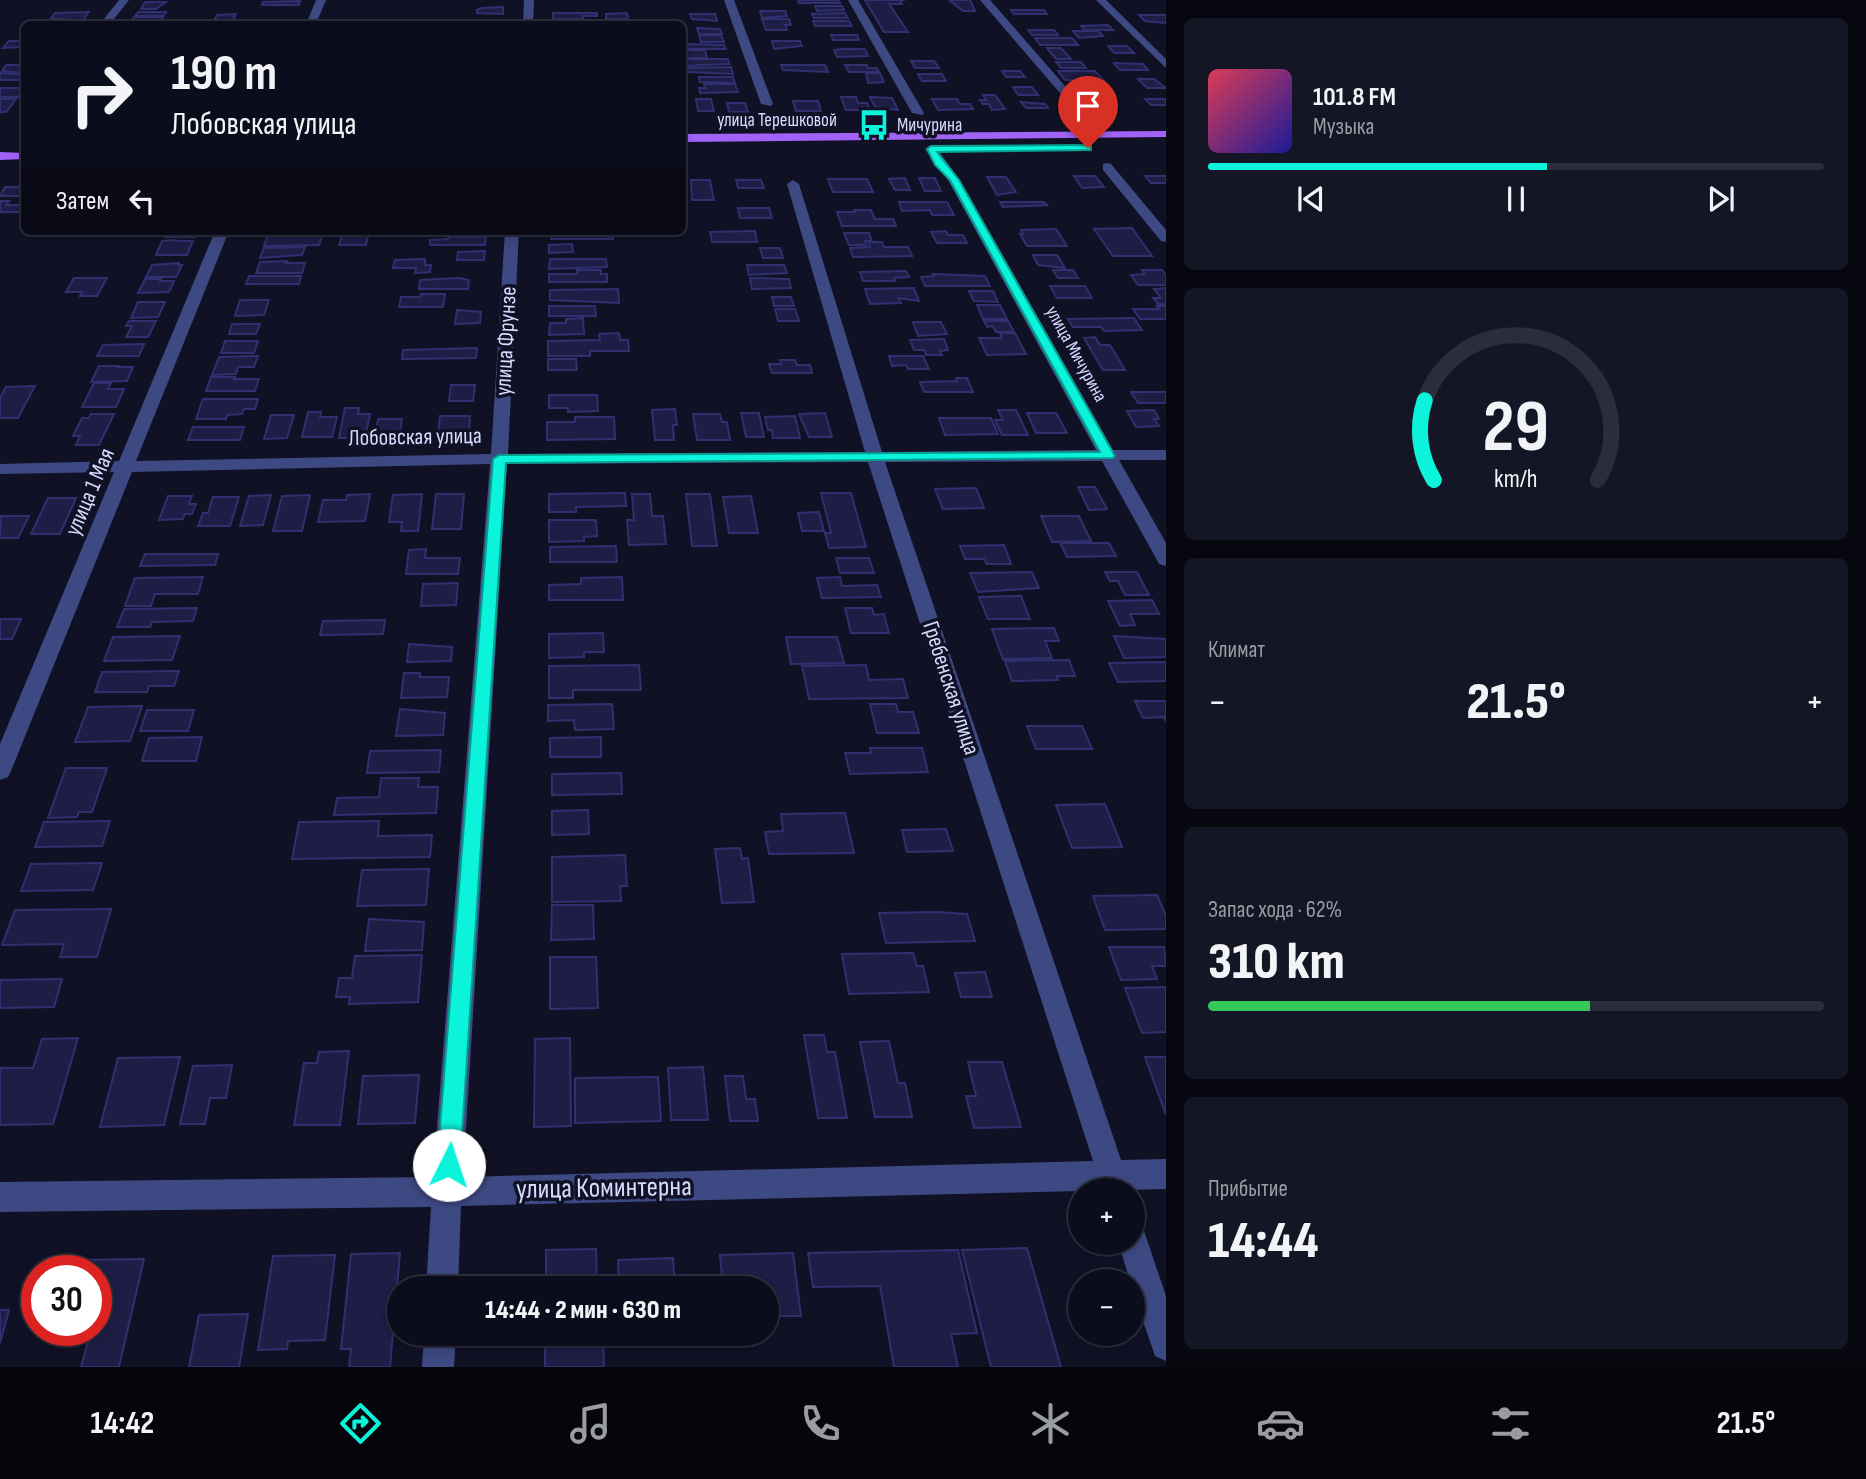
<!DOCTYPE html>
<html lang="ru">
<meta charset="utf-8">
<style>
body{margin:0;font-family:"Sofia Sans Condensed",sans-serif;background:#151625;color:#f1f3f6;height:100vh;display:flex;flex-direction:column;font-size:26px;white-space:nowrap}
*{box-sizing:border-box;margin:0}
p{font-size:23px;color:#9a9ca3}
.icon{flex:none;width:38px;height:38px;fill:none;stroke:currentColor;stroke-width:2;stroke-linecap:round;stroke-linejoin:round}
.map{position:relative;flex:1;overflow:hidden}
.details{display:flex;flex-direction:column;gap:18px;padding:18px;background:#07070f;width:700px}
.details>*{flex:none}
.banner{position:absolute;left:21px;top:21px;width:665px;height:214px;border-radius:10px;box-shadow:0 4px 10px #0003,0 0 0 2px #2c2d3b;background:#0c0d1c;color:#f1f3f6;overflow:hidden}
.buttons{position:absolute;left:1068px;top:1178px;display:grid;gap:14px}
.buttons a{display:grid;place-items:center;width:77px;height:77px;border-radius:50%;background:#0c0d1c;box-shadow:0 4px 10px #0003,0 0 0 2px #2c2d3b;font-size:35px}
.speed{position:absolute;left:21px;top:1255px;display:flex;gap:14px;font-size:35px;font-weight:700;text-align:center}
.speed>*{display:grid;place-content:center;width:91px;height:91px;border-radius:50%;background:#0c0d1c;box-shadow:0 4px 10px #0003,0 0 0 2px #2c2d3b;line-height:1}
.speed .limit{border:10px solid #d22;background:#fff;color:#111}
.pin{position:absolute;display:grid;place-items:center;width:60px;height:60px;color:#fff;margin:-72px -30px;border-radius:50% 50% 50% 0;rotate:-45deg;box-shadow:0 0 7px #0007}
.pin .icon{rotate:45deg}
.me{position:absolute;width:77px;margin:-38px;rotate:4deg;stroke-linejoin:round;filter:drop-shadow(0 0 5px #0008)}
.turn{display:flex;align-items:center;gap:24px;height:147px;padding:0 35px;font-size:32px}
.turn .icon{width:91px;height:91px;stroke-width:2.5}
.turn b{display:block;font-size:49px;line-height:60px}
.then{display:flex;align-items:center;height:66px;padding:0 35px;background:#0003;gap:14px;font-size:26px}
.big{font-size:52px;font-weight:800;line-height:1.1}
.details .card{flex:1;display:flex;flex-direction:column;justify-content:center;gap:10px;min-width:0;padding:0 24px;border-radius:10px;background:#151625}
.details .dial{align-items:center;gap:0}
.dial svg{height:182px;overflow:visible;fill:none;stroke:#2c2d3b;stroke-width:7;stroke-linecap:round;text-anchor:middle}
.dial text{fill:#f1f3f6;stroke:none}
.song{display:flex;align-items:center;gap:21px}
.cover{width:84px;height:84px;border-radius:10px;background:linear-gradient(135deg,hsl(350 70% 55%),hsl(240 70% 35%))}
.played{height:7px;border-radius:4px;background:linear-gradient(90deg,#0bf4db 55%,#2c2d3b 55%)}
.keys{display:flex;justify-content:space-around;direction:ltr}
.heat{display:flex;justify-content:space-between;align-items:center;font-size:38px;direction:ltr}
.charge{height:10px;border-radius:5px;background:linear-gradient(90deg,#34c759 62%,#2c2d3b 0)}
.trip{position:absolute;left:387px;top:1276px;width:392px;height:70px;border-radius:35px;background:#0c0d1c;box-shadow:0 4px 10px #0003,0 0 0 2px #2c2d3b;font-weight:800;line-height:70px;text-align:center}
.tab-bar{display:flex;height:112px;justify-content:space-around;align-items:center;background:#05050b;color:#9a9ca3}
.tab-bar .icon{width:49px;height:49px}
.tab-bar .active{color:#0bf4db}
.tab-bar b{font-size:32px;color:#f1f3f6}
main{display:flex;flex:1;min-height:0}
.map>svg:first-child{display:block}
.building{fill:#1d1d45;stroke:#303070;stroke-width:2}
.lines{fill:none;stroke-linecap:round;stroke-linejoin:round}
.minor{fill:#3d4982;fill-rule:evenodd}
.major{fill:#a162f8;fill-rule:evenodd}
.route{fill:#0bf4db;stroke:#079f8e;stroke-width:2}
.labels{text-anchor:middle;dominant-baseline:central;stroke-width:7;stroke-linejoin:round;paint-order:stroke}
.far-street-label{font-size:19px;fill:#d6d9fd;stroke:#101125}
.far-poi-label{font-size:19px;fill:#d6d9fd;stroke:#101125;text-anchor:start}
.street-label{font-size:23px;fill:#d6d9fd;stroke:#101125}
.near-street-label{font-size:28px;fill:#d6d9fd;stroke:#101125}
</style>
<main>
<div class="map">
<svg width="1166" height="1367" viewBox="0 0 1166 1367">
<rect width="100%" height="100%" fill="#101125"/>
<path class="building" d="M798,0H838L840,3H799Z
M865,0H905H900L902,4H889L908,32H884Z
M949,0H970L975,11H963Z
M300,1L299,5H262L263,2Z
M145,2H166L156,9H141Z
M815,6H842L844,10L817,11Z
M503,7V14L477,13V10L482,8Z
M1011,10H1044L1047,14H1014Z
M760,11H785L787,16L762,18Z
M89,12L82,21L51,18L55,13Z
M138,12H166L163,16H135Z
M553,13H597V16H583V19H553Z
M627,13L628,19H606V14Z
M845,13L848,18H814L812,14Z
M236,14L231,23L212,24L217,15Z
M690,14H715L717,21L692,19Z
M1139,15H1166V23L1145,21Z
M134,17H163L160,21L131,22Z
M583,19V24H553V20Z
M762,19H789L791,25H785L787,30H766Z
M607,20H631L632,24H607Z
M813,21H849L852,26H815Z
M1108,25L1113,30H1085L1081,26Z
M697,28L720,29L722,34H699Z
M1028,30H1054L1058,35H1032Z
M1073,31H1098L1103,36L1079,38Z
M699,35H718L722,37L724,42H701Z
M831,35H857L859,40H833Z
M1035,38H1072L1078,45H1040Z
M9,41H24V47L3,48Z
M772,41H800L802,46L774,49Z
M687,44L724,45L726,49H688Z
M1108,46H1127L1134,53H1114Z
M1047,48H1061L1071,59H1056Z
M842,49H865L868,56L837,57L834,50Z
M682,50H705L707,58H682Z
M682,59H728L729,64L682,66Z
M911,61H934L939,68H915Z
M1056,62H1081L1086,68H1061Z
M1114,63L1143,64L1148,70H1120Z
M6,65H24V73L2,71Z
M781,65H825L828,72L783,70Z
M845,65H867L868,68H877L879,72H849Z
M731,67L733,74L688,72L687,68Z
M1002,71H1020L1025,77H1006Z
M1058,71H1095L1105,82L1065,80Z
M0,73L24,75V80H0Z
M866,73H880L884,82L868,83Z
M918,74H942L946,81H922Z
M699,77H733L735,83L700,82Z
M1138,79H1154L1166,88H1147Z
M704,84H735L738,92L700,93L699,88H705Z
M1013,87H1032L1038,95H1018Z
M0,88H24L18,97H0Z
M1072,88H1096L1100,93L1077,95Z
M983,95H995L1005,109L992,110L989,104H983L980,100H986Z
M841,97H856L858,103H867L870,110H846Z
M870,97L892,98L898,110L875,107Z
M0,99H16L6,112H0Z
M696,99H711L714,111H698Z
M932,99H957L960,104H970L973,109L938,110Z
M1145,99H1166V105H1151Z
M793,101H818L821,111H796Z
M1021,102L1045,104L1048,108H1026Z
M1093,102H1111L1116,108H1098Z
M727,103H745L748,112H729Z
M1074,176H1095L1104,187L1082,188Z
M1145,176H1166V183H1151Z
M987,177H1006L1016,192L997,195Z
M905,178L910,190H895L889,179Z
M919,178H935L941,191H925Z
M828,179H867L873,192H833Z
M691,180H710L714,200H692Z
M736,180H761L764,188H738Z
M5,187H24V196H0Z
M0,201H9L6,205H24V212H0Z
M899,202H947L954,215H932L930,210L902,211Z
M1000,202H1044L1047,205L1003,207Z
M738,208H769L772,218H740Z
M854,210H871L875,219H893L896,226H842L837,212H855Z
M1132,228L1152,256H1113L1094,229Z
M1056,229L1067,246H1027L1020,234H1023L1021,230Z
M168,231H197L195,237H165Z
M551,231H591V234H613V239H551Z
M755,231L757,242H712L710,232Z
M946,231L948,235H963L967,243H937L931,232Z
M323,233L319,245L264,246L268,234Z
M844,233H869L872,241H865L866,245H849Z
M342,236H368L366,245H339Z
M448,237H486L485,245H430V240L448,239Z
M171,240L181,241H193L187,255H156L162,241Z
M868,242H882L884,247H908L912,256L853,257L850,248L870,247Z
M572,244L573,252L549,253V245Z
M305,247L302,255L260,258L264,248Z
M760,248H780L783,258H763Z
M485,251L484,260H457L458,252Z
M1033,255H1057L1065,268L1038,265Z
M425,259V265H431L430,272L415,273L416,268H393L395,260Z
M550,259H606L607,267L549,269Z
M287,261L286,263H305L302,273H256L260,262Z
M179,263L178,265H182L176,277H146L152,265Z
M747,265H784L787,273L749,275Z
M577,270H601V274H607V282H549V274H577Z
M1053,270H1073L1078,278H1058Z
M1142,270H1162L1166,275V285H1138L1131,275L1145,274Z
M906,271L909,277L894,278L895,281H863L860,272Z
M933,274L985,276L990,286H925L921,277L934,276Z
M249,276H301L299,284H246Z
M74,278H107L97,296H80L82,292H66Z
M460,278L469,280L468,289H419L420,280Z
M750,278L789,279L791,288L752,289Z
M145,279H161L160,281H174L169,292L138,293Z
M1050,286H1085L1092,298H1057Z
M914,288L919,301L898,298L901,303L870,304L865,289Z
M1166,288V304H1158L1153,298H1161L1154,289Z
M618,289L619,303L550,300V290Z
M969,291H993L998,302L974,301Z
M421,294H445L443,307H399L401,297H420Z
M772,297H791L794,306H774Z
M240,300H269L264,315L235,316Z
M138,302H165L158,317L131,318Z
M977,305H1000L1007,319H983Z
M549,306H595L596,316H549Z
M1157,306H1166V319H1140L1133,309H1159Z
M775,309H795L799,321H778Z
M457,310L481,312L480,323L455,324Z
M583,318L584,334L549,335L550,323H566V319Z
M1134,318L1142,330L1104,331L1101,327H1073L1068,319Z
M129,321H156L148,337H126L132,326H126Z
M984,321H1008L1014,332H996L993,326L987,327Z
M913,322H941L947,334L918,336Z
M232,324H260L256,334H229Z
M619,333L620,340H628L629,351H590V356H548V341L600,340L599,334Z
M1000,333H1015L1026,354L987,355L979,338H1002Z
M1095,337L1100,345H1110L1125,370H1103L1084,338Z
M944,339L948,350L940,351L942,355H926L924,350H914L910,340Z
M225,341H258L254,353H221Z
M144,344L139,356H97L103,345Z
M477,348L476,358L402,359L403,350Z
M258,356L254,367H238L236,374L212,375L219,357Z
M889,356H923L929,369H908L906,365L892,366Z
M548,359H576L577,370H548Z
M780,360H795L797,365H810L812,373H772L769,364H781Z
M99,366H119L118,367H133L127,381L91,382Z
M211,377H235L234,379H259L255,391H206Z
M956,378H967L973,392H924L920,382L957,381Z
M94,383H111L108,389H124L116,407H82Z
M451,385H475L473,401H449Z
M35,386L18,418H0V398L6,387Z
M1131,392H1166V403H1138Z
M549,395H597L598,411L568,412V408H549Z
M203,399H258L255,409H244L242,414L227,415L226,419H196Z
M345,408H359L358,414H370L365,438H339Z
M675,409L677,425H673L674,440H655L652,410Z
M998,410H1016L1028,435H1002L995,420H1003Z
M1154,410L1159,419H1154L1159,426L1136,427L1127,411Z
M308,412H321L320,417H337L332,437H302Z
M741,413H759L764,437H746Z
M825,413L832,437H809L799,414Z
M1027,413H1056L1067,433H1036Z
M91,414H114L99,445H76L80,436H73L82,418H89Z
M693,414H720L722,422H727L730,440H697Z
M271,415H294L287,438L264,439Z
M440,416H470L469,434H438Z
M795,416L800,438H773L772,430H768L765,417Z
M575,417H614L615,439L547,440V422H575Z
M939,418H991L998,434L945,435Z
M378,419H402L399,437H375Z
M193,427H244L240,440H188Z
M1078,487H1095L1107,509L1089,510Z
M976,488L984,508L943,509L935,489Z
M625,493L626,506L576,507V512H549V494Z
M821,493H851L866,547L829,548L825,533H831Z
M370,494L365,521L318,522L323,500H346L347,495Z
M422,494L418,531H401L402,522H389L393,495Z
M436,494H464L461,529H432Z
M632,494H650L652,516H663L666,544L629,545L627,520H634Z
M686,494H710L717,546H692Z
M271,495L263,525L240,526L249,496Z
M310,495L302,531H273L282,496Z
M168,496H192L189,504H196L192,514H185L183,519L159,520Z
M751,496L758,533H729L723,497Z
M213,497H239L230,526H198L203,513H208Z
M48,498H76L60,534H31Z
M819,512L824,531H802L798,513Z
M1,516H29L18,538H0Z
M1041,516H1079L1091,541L1052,542Z
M549,520H596L597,536L584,537V541L549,542Z
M1060,543H1109L1116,556L1067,557Z
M1004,545L1011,564H987L984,559H965L960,546Z
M616,546L617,562H550V547Z
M426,549L425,558H460L458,574H406L409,550Z
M145,554H218L215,565L140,566Z
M836,558H869L874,573H840Z
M1032,572L1039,588L978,592L970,573Z
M1105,572H1137L1149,595H1125L1118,581H1110Z
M203,577L198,594H155L151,606H125L135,578Z
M622,577L623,600H549V585L581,584V578Z
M840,577L842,586L877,585L881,597L822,598L817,578Z
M458,583L456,605L421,606L423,584Z
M1021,596L1030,619H988L979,597Z
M1152,600L1159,614H1130L1135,625L1120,626L1108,601Z
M197,608L193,621L152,622L150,627H117L124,609Z
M845,608H872L874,615L884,614L889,633H851Z
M0,619H21L12,639H0Z
M385,620L383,634L320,635L323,621Z
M1054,628L1059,641H1045L1052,658L1003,659L992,629Z
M603,633L604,652H584V657L549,658V634Z
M180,636L172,660L104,661L113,637Z
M1114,636L1166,639V657L1124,658Z
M786,637H837L844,663L791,664Z
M409,644L452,647L451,661L407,662Z
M1069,660L1075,676H1057L1058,680L1012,681L1005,661Z
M1166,662V681L1118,682L1109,663Z
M639,665L641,690H573V698H549V666Z
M866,665L869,680L903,679L908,698L809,699L802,666Z
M179,671L174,686H149L147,692H95L102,672Z
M404,673H420V677H449L447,697L401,698Z
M1135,701H1166V722L1164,717L1143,718Z
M612,704L614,729L575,730L574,720L548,721V705Z
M870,704H896L898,712H913L919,733H877Z
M142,706L130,741L75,742L88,707Z
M400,709L445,713L443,735L396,736Z
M147,710H194L188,731H140Z
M1027,726H1082L1092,749H1036Z
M202,737L196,761H142L149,738Z
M601,737V757H550V738Z
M870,748H922L928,772L850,774L845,753H871Z
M441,750L439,772L367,773L370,751Z
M66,768H107L92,812H79L77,817L48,818Z
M621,773L622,794L552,795V774Z
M381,778H419L418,787H438L436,813L334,815L337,798L379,797Z
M1105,804L1122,847L1072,848L1056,805Z
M588,810L589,834L552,835V811Z
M845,813L854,853L769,854L765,832L783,831L781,814Z
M110,821L102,846L35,847L44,822Z
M379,821L378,836L432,835L430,857L292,859L299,822Z
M946,829L953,851L907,852L902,830Z
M740,848L742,859L748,858L754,902L722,903L715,849Z
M625,855L627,886H620L621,901L552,902V857Z
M102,863L93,890L21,891L31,864Z
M429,869L426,905L357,906L362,870Z
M1157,895L1166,916V929L1105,930L1093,896Z
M552,905H593L594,939L551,940Z
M111,909L97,957H60L64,944L2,945L15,910Z
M937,912L967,914L975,941L886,943L879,913Z
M369,919L424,922L422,950L365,951Z
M1109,947H1164L1166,966H1152L1157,979L1121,980Z
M913,953L917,966H923L929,992L849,994L842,954Z
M422,955L418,1002L349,1004L350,997H336L339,978H352L355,956Z
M550,957H596L598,1008L550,1009Z
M985,972L992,997H961L955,973Z
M62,979L54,1007L0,1008V980Z
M1166,987V1032L1142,1033L1125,988Z
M804,1035H824L827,1052H835L847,1118H818Z
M78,1038L53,1124L0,1125V1068H33L42,1039Z
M570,1038L571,1126L534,1127L535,1039Z
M889,1041L898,1083H905L912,1117H875L860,1042Z
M349,1051L340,1125H294L304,1063H317L319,1052Z
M180,1057L164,1125L100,1127L118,1058Z
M1145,1057H1166V1115Z
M968,1062H1002L1021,1127L974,1128L966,1096H976Z
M232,1065L226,1098H210L205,1124H180L193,1066Z
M703,1067L708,1120H671L668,1068Z
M419,1075L415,1123L358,1124L363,1076Z
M725,1076H743L746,1099H755L758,1121H730Z
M658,1077L661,1121L575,1123V1078Z
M1027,1248L1061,1367H991L962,1250Z
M596,1249L597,1288H546V1250Z
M958,1250L977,1333L951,1334L958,1367H894L880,1286L813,1287L808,1253Z
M400,1253L390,1367H349L351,1349H341L351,1254Z
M793,1253L801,1316H766V1288H723L720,1255Z
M335,1255L325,1340L288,1341L287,1349L258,1350L273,1256Z
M673,1258L675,1288H619L618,1260Z
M144,1259L119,1367H81L88,1342H60L63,1330H96V1270H79L81,1260Z
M0,1310H9L0,1343Z
M248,1314L239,1367H189L199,1315Z
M545,1334H603L604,1367H545Z
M621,1334H678L679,1337L621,1339Z"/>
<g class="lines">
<path class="minor" d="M119,0H129L110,24H100Z
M316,0H326L316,24H306Z
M524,0H534L533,24H523Z
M724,0H734L773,104L771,106L761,104Z
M848,0H858L924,113L922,115L912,113Z
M980,0H990L1092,117V121H1084Z
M1096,0H1106L1166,59V68Z
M931,145L935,146L960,180L1113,450H1166V460H1119L1166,543V566L1159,564L1157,560L1102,461L885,462L1121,1160L1166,1159V1189L461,1206L458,1288H426L431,1207L0,1212V1182L433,1177L490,464L132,472L11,771L8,777L0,780V744L114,472L0,474V464L119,461L215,231H229L136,461L491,454L505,231H519L508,454L865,452L787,184L793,180L799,184L882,452L1096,450L948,180L925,149ZM868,462L1093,1161L463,1177L507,464Z
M1107,163L1111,164L1166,230V242L1161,241L1103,170V164Z
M1132,1224L1143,1228L1166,1296V1361L1155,1356L1132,1289V1281H1130L1118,1242H1132Z
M424,1334H456L454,1367H422Z"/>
<path class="major" d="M1166,131V137L682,142V134Z
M0,152L24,153V159L0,160Z"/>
</g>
<path class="route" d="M1088,145L1091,146V150L937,152L959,180L1115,456L1113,458L506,463L460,1165L456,1172L449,1176L441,1172L437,1165L493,459L499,455L1100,452L950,180L935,165L927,149L931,146Z"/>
<defs>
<symbol id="bus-bare" viewBox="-9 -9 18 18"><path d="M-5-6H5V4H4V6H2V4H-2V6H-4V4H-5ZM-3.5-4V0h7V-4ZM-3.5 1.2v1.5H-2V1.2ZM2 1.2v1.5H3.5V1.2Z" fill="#0bf4db" stroke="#101125" stroke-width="2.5" paint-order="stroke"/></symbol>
</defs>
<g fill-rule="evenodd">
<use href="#bus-bare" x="852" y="103" width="44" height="44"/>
</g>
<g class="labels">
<g class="far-street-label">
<text x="777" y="120">улица Терешковой</text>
<text transform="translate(1076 354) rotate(61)">улица Мичурина</text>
</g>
<g class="far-poi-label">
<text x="897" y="125">Мичурина</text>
</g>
<g class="street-label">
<text transform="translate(506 341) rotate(-87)">улица Фрунзе</text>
<text transform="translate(415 437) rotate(-1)">Лобовская улица</text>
<text transform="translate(90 492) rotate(-67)">улица 1 Мая</text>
<text transform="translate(951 688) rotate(72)">Гребенская улица</text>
</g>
<g class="near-street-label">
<text transform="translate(604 1188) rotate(-1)">улица Коминтерна</text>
</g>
</g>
</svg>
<div class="buttons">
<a>+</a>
<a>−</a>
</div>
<div class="speed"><div class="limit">30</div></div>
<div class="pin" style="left:1088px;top:148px;background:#d93025"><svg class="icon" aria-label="arrive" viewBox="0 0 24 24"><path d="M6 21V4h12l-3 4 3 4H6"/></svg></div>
<svg class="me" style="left:449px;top:1165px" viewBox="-20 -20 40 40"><circle r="19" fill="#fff"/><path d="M0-13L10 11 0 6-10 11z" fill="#0bf4db"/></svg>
<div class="trip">14:44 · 2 мин · 630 m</div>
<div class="banner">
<div class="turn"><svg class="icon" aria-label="right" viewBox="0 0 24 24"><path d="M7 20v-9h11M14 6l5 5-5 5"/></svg><div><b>190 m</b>Лобовская улица</div></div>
<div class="then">Затем<svg class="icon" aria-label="left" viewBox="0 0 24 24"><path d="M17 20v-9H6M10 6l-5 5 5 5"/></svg></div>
</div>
</div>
<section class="details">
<div class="card">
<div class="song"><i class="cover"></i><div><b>101.8 FM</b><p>Музыка</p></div></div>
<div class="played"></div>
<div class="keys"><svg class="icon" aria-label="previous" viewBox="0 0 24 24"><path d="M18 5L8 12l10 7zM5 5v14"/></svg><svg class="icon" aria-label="pause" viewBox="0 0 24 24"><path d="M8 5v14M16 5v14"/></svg><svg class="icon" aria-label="next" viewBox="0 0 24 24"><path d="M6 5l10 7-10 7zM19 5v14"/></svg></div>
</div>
<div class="card dial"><svg viewBox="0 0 100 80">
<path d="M14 69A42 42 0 1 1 86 69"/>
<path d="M14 69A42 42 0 0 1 10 34" stroke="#0bf4db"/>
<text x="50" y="56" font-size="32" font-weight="700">29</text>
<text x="50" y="72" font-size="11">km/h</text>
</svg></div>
<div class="card"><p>Климат</p>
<div class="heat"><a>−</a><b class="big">21.5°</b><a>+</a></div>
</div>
<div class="card"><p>Запас хода · 62%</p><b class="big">310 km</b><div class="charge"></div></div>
<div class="card"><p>Прибытие</p><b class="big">14:44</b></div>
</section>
</main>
<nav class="tab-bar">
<b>14:42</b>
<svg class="icon active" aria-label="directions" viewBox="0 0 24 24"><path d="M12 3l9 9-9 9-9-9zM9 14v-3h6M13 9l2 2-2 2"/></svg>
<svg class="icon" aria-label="music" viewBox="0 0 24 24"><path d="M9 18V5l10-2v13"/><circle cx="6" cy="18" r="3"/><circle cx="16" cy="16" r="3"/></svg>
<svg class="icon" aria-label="phone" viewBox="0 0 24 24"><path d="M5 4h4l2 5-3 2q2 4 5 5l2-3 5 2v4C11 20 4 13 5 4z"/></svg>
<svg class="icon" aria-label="climate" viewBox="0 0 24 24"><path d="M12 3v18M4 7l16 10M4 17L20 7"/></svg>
<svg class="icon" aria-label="car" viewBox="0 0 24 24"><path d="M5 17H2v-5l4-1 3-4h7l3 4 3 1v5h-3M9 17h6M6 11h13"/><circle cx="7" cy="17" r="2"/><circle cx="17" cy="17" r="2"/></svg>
<svg class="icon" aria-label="filters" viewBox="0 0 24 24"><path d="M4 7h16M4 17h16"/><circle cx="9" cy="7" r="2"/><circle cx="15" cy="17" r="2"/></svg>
<b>21.5°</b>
</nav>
